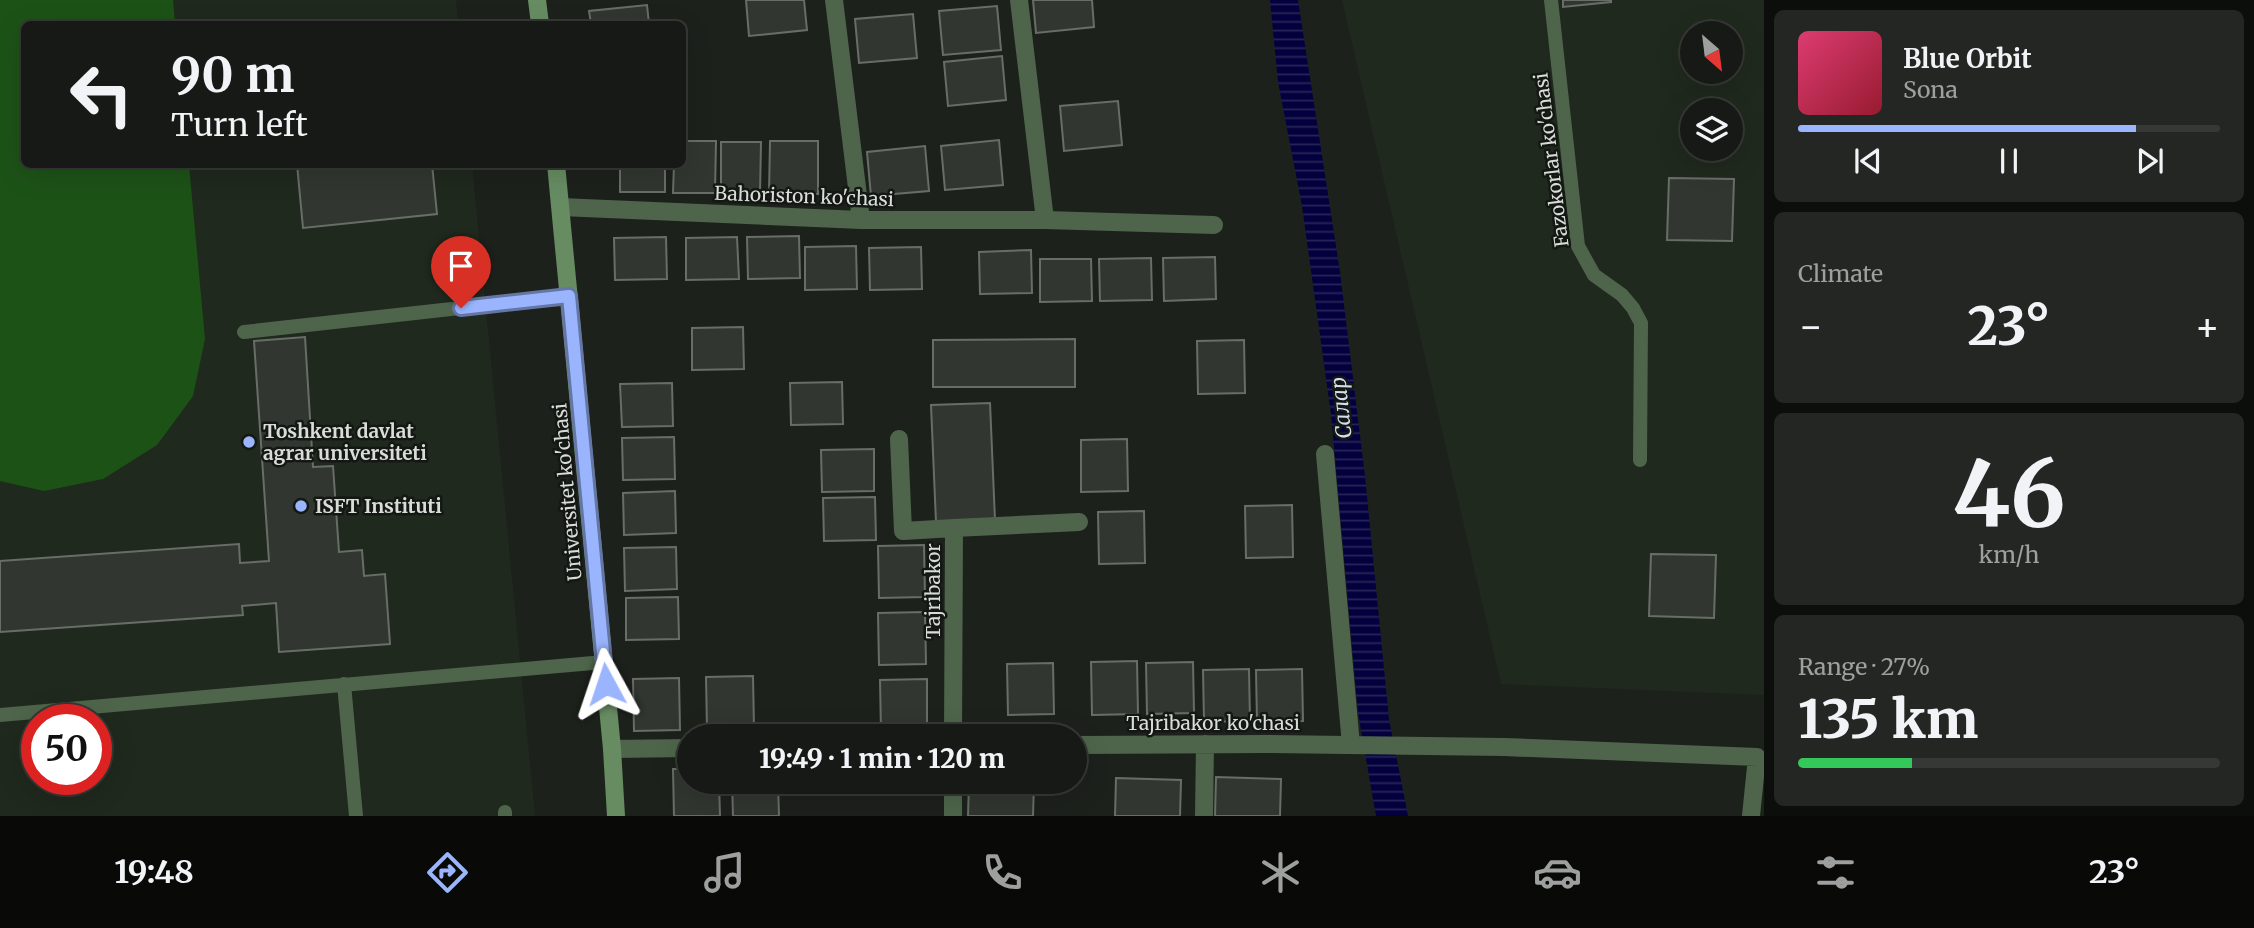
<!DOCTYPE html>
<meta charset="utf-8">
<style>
body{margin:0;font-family:Merriweather,serif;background:#232622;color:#f1f3f6;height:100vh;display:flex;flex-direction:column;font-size:26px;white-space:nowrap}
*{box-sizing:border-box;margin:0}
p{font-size:23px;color:#9ea0a0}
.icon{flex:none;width:38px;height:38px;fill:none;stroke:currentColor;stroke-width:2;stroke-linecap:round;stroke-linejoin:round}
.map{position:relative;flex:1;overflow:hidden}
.details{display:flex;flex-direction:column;gap:10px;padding:10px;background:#0c0e0c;width:490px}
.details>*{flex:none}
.banner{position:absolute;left:21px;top:21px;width:665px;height:147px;border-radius:10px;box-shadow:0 7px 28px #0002,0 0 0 2px #353834;background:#161915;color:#f1f3f6;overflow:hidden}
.needle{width:46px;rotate:152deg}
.tools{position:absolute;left:1680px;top:21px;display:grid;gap:14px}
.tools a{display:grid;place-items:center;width:63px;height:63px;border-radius:50%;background:#161915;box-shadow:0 7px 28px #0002,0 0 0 2px #353834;font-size:35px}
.speed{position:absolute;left:21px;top:704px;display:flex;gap:14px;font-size:35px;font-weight:700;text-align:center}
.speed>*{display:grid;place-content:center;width:91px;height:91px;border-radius:50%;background:#161915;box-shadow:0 7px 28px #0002,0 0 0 2px #353834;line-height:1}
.speed .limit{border:10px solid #d22;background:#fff;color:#111}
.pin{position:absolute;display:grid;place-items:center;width:60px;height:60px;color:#fff;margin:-72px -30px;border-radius:50% 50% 50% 0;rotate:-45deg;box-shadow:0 0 7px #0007}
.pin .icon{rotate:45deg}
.me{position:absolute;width:77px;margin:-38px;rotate:355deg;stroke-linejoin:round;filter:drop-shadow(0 0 5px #0008)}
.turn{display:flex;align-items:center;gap:24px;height:147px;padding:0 35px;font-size:32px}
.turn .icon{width:91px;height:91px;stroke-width:2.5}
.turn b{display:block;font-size:49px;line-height:60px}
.big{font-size:52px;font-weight:800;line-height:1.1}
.details .widget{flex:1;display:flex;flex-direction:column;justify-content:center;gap:10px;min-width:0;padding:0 24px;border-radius:10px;background:#232622}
.details .dial{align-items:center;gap:0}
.dial b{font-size:91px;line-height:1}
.song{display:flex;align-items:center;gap:21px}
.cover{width:84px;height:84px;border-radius:10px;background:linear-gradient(135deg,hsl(340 70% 55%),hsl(350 70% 35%))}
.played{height:7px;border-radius:4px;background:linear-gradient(90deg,#9ab5fd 80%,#353834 80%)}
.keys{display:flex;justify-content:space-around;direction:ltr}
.heat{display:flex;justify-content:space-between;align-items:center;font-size:38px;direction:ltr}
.charge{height:10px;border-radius:5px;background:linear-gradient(90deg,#34c759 27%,#353834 0)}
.trip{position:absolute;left:677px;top:724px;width:410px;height:70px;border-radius:35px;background:#161915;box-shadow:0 7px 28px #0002,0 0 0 2px #353834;font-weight:800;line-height:70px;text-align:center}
.tab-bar{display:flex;height:112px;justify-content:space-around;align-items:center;background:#090a08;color:#9ea0a0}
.tab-bar .icon{width:49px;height:49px}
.tab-bar .active{color:#9ab5fd}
.tab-bar b{font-size:32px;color:#f1f3f6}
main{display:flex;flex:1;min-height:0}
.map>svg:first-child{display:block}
.built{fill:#20291e;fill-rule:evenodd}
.park{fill:#1d5217}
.water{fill:url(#water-rules)}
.building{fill:#313630;stroke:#686e67;stroke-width:2}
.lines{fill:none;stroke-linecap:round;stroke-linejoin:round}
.service{stroke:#4e654b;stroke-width:14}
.minor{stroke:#4e654b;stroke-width:18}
.secondary{stroke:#678c62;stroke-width:18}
.route-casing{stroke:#6476a4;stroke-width:18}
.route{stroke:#9ab5fd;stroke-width:12}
.poi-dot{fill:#9ab5fd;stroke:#131813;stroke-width:2.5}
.labels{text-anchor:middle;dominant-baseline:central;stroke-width:5;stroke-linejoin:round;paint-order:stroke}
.street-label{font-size:19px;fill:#d9dcd8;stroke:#131813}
.poi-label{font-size:19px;font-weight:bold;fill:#d9dcd8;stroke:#131813;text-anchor:start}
.water-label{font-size:21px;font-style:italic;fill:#d5ddf0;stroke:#131813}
</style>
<main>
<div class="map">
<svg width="1764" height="816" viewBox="0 0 1764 816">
<defs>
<pattern id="water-rules" width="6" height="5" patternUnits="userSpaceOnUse" patternTransform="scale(1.75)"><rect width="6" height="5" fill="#03003d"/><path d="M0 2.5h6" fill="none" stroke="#272558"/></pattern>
</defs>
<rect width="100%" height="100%" fill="#1d211c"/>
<path class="built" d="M0,0H456L458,24H24V164L472,165L535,816H0ZM37,719H96V779H37Z
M1342,0H1764V695L1501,684ZM1692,33H1731V72H1692ZM1692,110H1731V149H1692Z"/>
<path class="park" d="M0,0H173L175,24H24V164L189,165L205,339L193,396L157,445L103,479L44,491L0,481Z"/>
<path class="water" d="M1270,0H1298L1340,272L1365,476L1389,719L1408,816H1376L1358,713L1331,414L1302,206L1278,82Z"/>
<path class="building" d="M746,0H804L807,30L749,36Z
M1033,0H1092L1094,27L1036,33Z
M1563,0H1611V2L1563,7Z
M647,5L649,24H591L589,11Z
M997,6L1001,50L943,55L939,11Z
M913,14L917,58L859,63L855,19Z
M1002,56L1006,100L948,106L944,62Z
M1118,101L1122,145L1064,151L1060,106Z
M999,140L1003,185L945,190L941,146Z
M682,141H716L715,193H673L674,164H682Z
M770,141H818V194H769Z
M721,142H761L760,193H721Z
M925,146L929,191L871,196L867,152Z
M297,164H432L437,214L303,228Z
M620,164H665V192H620Z
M1669,178L1734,179L1732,241L1667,240Z
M799,236L800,278L748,279L747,237Z
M666,237L667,279L615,280L614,238Z
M737,237L739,279L686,280V238Z
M856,246L857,289L805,290V247Z
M921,247L922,289L870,290L869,248Z
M1031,250L1032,293L980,294L979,252Z
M1215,257L1216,299L1164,301L1163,258Z
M1151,258L1152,300L1100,301L1099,259Z
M1040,259H1091L1092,301L1040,302Z
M743,327L744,369L692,370V328Z
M305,337L313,467L333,466L339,552L362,550L364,576L385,574L390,644L279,652L276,603L242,606L243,615L0,632V561L239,544L240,563L269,561L254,341Z
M1075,339V387H933V340Z
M1244,340L1245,393L1198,394L1197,341Z
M842,382L843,424L791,425L790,383Z
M672,383L673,426L622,427L620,384Z
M990,403L995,520L936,522L931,405Z
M674,437L675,479L623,480L622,438Z
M1127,439L1128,491L1081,492V440Z
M874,449V491L822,492L821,450Z
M675,491L676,533L624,535L623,493Z
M875,497L876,540L824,541L823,498Z
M1292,505L1293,557L1246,558L1245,506Z
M1144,511L1145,563L1099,564L1098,512Z
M924,545L925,597L879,598L878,546Z
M676,547L677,589L625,591L624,548Z
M1651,554L1716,555L1714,618L1649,616Z
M678,597L679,639L626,640V598Z
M925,612L926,664L879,665L878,613Z
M1137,661L1138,714L1092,715L1091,662Z
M1193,662L1194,713L1147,714L1146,663Z
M1053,663L1054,714L1008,715L1007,664Z
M1249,669L1250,721L1204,722L1203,670Z
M1302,669L1303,721L1257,722L1256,670Z
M753,676L754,728L707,729L706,677Z
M679,678L680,730L634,731L633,679Z
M927,679V731L881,732L880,680Z
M673,769H690V782H719L720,816H674Z
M1216,777L1281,779L1280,816H1215Z
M1116,778L1181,780L1180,816H1115Z
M732,782H778L779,816H733Z
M969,782H1034L1033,816H968Z"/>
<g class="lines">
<path class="service" d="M1551,0L1578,246L1594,275L1622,295L1633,308L1641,323L1640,460
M244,332L569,296
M344,684L356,816
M0,715L604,662
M505,812V816"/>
<path class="minor" d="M834,0L861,220
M1019,0L1045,220
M561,207L861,220H1045L1214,225
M899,439L903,531L954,528
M1325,454L1351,745
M953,737L954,528L1079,522
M1074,745L1268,744L1504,747L1757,757L1751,816
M612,749L690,748
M953,782V816
M1204,816L1205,744"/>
<path class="secondary" d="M537,0L540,24
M556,164L612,749L616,816"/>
</g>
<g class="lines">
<defs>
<path id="route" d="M461,308L569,296L606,684"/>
</defs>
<use href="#route" class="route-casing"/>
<use href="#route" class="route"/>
</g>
<g class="poi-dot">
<circle cx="249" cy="442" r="7"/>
<circle cx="301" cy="506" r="7"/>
</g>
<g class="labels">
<g class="street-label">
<text transform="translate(1551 160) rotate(-97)">Fazokorlar ko'chasi</text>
<text transform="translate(804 196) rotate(2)">Bahoriston ko'chasi</text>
<text transform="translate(567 492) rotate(-95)">Universitet ko'chasi</text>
<text transform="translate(933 591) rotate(-90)">Tajribakor</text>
<text x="1213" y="723">Tajribakor ko'chasi</text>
</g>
<g class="poi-label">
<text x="263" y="431">Toshkent davlat<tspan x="263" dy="22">agrar universiteti</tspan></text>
<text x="315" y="506">ISFT Instituti</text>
</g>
<g class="water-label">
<text transform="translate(1341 408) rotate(-96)">Салар</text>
</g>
</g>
</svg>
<div class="tools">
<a><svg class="needle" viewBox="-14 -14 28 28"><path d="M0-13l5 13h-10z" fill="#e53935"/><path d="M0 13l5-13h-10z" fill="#9ea0a0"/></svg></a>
<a><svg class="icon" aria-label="layers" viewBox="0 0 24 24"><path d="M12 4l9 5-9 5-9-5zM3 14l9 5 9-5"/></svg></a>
</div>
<div class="speed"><div class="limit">50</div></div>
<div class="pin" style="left:461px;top:308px;background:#d93025"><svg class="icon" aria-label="arrive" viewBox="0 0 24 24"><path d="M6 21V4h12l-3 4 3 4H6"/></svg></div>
<svg class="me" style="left:606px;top:684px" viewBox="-20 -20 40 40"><path d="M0-17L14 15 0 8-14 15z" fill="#9ab5fd" stroke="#fff" stroke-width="4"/></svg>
<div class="trip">19:49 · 1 min · 120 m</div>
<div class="banner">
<div class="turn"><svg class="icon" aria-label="left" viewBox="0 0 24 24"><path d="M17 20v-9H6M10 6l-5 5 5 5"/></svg><div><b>90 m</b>Turn left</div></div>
</div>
</div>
<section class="details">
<div class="widget">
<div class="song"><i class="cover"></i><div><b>Blue Orbit</b><p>Sona</p></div></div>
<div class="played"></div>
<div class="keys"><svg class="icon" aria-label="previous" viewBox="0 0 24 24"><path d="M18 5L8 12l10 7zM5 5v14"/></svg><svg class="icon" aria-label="pause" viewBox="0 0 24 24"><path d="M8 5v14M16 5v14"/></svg><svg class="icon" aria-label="next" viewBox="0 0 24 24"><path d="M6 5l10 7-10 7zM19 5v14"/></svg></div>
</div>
<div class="widget"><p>Climate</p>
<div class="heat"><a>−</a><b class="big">23°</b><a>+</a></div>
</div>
<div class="widget dial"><b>46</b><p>km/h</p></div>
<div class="widget"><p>Range · 27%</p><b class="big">135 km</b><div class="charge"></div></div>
</section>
</main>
<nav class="tab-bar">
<b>19:48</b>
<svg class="icon active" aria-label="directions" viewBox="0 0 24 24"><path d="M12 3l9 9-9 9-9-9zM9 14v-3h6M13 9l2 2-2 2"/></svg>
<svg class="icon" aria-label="music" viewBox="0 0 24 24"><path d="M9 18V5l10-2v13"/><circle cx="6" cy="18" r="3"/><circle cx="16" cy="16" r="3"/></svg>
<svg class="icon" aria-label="phone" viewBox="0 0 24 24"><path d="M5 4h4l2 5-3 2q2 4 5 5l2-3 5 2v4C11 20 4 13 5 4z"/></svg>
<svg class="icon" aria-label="climate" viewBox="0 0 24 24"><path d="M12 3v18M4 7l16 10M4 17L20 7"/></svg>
<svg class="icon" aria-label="car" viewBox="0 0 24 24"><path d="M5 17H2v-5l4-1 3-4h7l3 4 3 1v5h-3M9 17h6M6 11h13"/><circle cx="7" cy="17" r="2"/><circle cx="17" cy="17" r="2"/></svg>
<svg class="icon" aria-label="filters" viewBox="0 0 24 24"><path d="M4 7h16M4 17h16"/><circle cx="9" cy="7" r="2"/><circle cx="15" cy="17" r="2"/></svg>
<b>23°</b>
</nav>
